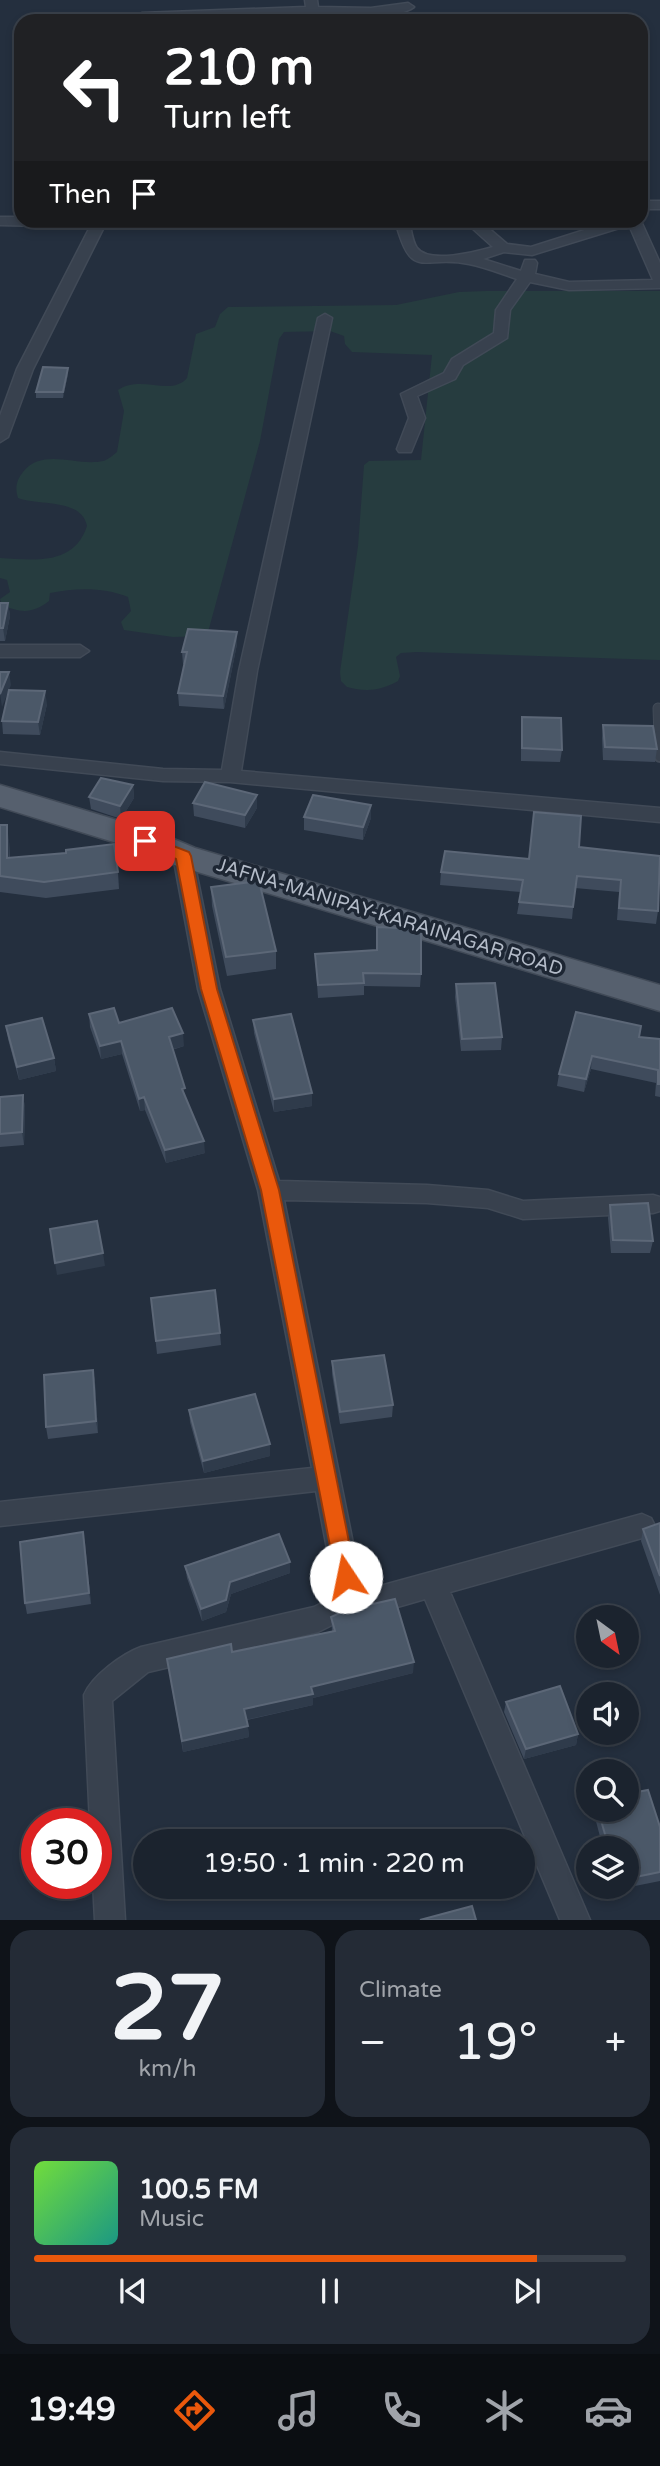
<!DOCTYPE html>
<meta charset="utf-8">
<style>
body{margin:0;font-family:"Varela Round",sans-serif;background:#242b36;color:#f1f3f6;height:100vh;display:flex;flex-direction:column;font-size:26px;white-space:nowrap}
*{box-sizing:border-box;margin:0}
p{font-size:23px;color:#a0a4aa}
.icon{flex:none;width:38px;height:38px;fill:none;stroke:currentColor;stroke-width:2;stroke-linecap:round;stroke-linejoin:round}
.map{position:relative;height:1920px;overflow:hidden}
.sheet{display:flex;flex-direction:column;gap:10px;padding:10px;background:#0f1319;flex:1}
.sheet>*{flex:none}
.top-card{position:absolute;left:14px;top:14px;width:634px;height:214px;border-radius:21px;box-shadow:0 4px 10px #0003,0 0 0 2px #39404a;background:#202124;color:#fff;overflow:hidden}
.needle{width:46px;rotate:147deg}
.fabs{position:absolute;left:576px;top:1605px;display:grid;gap:14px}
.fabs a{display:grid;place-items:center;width:63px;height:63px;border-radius:50%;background:#1b232e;box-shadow:0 4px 10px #0003,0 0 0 2px #39404a;font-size:35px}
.speed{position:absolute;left:21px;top:1808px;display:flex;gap:14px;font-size:35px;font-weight:700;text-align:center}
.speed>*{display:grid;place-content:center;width:91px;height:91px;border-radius:50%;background:#1b232e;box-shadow:0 4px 10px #0003,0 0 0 2px #39404a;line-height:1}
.speed .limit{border:10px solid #d22;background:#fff;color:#111}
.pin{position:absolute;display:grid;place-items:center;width:60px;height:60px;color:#fff;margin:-30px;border-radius:14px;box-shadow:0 4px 10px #0006}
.me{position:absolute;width:77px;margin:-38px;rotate:349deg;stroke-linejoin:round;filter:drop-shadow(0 0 5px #0008)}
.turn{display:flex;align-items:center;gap:24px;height:147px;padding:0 35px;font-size:32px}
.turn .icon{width:91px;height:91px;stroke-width:2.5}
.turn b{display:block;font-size:49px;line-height:60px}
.then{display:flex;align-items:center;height:66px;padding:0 35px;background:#0003;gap:14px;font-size:26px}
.big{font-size:52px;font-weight:600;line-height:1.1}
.sheet .widget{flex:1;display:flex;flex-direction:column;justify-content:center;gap:10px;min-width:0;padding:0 24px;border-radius:21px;background:#242b36}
.sheet .dial{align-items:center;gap:0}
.dial b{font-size:91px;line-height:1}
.song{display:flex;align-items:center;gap:21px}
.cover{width:84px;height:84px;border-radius:10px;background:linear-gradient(135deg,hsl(100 70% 55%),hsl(170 70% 35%))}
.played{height:7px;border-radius:4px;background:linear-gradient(90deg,#ea580c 85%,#39404a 85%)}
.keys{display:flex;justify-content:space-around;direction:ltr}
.heat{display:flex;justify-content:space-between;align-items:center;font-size:38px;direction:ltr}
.sheet .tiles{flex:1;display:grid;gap:10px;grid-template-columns:1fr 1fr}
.widget:last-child{grid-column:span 2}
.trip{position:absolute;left:133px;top:1829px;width:402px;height:70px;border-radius:35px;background:#1b232e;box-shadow:0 4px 10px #0003,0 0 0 2px #39404a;font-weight:600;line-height:70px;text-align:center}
.menu{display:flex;height:112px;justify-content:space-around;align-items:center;background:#0b0e12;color:#a0a4aa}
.menu .icon{width:49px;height:49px}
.menu .on{color:#ea580c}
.menu b{font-size:32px;color:#f1f3f6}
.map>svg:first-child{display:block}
.green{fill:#263c3f}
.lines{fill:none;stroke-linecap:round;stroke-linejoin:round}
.lane-far1-casing{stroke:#414a57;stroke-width:11}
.lane-casing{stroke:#414a57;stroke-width:14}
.street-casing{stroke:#414a57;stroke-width:3}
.primary-casing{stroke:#414a57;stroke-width:3}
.lane-far1{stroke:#38414e;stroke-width:9}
.lane{stroke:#38414e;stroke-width:10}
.street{fill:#38414e;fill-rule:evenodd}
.primary{fill:#56606e;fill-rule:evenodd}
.wall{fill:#3f4b5c}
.shaded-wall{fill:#2f3b4b}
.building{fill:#4b5868;stroke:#5c6777;stroke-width:2}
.route{fill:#ea580c;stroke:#983908;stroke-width:2}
.labels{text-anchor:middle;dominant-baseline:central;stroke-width:7;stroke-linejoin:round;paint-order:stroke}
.street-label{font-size:19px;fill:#b4bcc9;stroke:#1d2633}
</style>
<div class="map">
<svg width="660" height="1920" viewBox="0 0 660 1920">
<rect width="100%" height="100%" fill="#242f3e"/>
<path class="green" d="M486,291H660V660L417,652L401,653L396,657L400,676L398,681C380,691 366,692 347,687L341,681L340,672L358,546L364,465L369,461L421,460L432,355L352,352L345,344L344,336L330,331L284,332L279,339L260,441L207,636L173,637L124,630L121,622L131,611L128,597C103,587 76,588 50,593L49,601C32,614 21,613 2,605L0,599L10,592L7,580L0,578V558C34,560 74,566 87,526C82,498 38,506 18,498C15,488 16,481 23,472C43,447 77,467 103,461C108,460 113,455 117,452L124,411L118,390C141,374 171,397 187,378L196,334L215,327L220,314L228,307L396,305L459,292Z"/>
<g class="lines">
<defs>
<path id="lane-far1" d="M658,708L659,737"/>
<path id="lane" d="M659,736L660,756"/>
<path id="street" d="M305,0H317L318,7L371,8L408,3L414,7C395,21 342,15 318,14V21H306V14L142,21L136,17L142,13L306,7Z
M640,201H660V209H640Z
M0,217H21V220H190L183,224L104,227L33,369L8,437L0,442V416L17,369L90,227L0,225Z
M640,219L660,263V288L569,290L530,282L510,310L507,338L463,365L455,379L417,396L425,418L411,452H399L397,449L409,418L401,394L444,373L452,359L494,333L496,310L517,279C502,274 485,267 469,264C422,254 412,284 395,220H409C411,228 412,241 417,248C429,264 476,252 493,247L463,220H479L507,244L531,247L616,220ZM629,225L653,280L569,282L535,274L537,263L535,260H525L521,271L483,259L504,252L532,255Z
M325,314L332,318L257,671L241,771L660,808V822L230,782L163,781L0,764V752L163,769L222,770L239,671L318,318Z
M0,645H80L89,651L80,657H0Z
M183,849L190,851L193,856L220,989L279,1181L427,1185L488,1190L523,1201L653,1195L660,1197V1211L653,1213L523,1219L488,1208L427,1203L284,1200L362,1588L380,1586L642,1514L651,1518L655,1526L651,1534L642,1538L450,1592L590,1920H560L425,1599L380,1612L354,1614L318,1632L148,1672L112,1701L125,1920H95L93,1883H96V1824H90L84,1695C92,1676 122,1654 141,1647L314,1607L336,1596L316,1491L0,1526V1502L312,1468L258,1190L198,989L173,856L176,851Z"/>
<path id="primary" d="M0,785L157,832L195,848L660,985V1011L171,864L133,848L0,807Z"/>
</defs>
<use href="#lane-far1" class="lane-far1-casing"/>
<use href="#lane" class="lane-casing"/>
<use href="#street" class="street-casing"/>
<use href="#primary" class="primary-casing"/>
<use href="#lane-far1" class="lane-far1"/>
<use href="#lane" class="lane"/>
<use href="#street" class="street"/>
<use href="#primary" class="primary"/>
</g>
<path class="wall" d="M68,374L63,398H36V392Z
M0,603H8L10,616L5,641H0Z
M237,644L224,709L179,706L178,693L185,665L183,664L182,652Z
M47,704L40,735L3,734L2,721Z
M522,717L562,750L560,762L521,761V730Z
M603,725L657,749L655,762L603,760L602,738Z
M133,785L134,798L121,819L91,809L89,797Z
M257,795V808L245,828L194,816L193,803Z
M371,805V818L363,840L304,830V817Z
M0,825L9,841L10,858L118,872L119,889L46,898L0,892Z
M579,847L660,856L658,911L656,924L617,920L619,892L575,888L572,919L517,914L521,892L440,885L441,872L529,859Z
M211,887L276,951V969L227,976L212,906Z
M315,954L421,974L420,987L364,986V995L318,998Z
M456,984L502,1037L501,1050L461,1051L455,997Z
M576,1012L640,1037L660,1039V1097L655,1096L656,1083L591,1069L584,1092L557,1086L559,1074Z
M89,1014L119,1023L184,1046L172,1050L186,1099L205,1153L166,1163L145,1110L140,1111L122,1054L101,1059L90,1027Z
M253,1020L312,1093V1106L274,1112L254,1033Z
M6,1026L54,1058L56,1071L19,1080L8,1039Z
M23,1095L25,1108L24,1145L0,1147V1097Z
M610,1205L653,1241L650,1253H611L608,1218Z
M151,1298L220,1333L221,1345L157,1354Z
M332,1361L393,1405L392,1417L340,1424L332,1374Z
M93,1370L95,1382L98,1433L48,1439L46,1427Z
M189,1410L270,1456L204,1473L190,1422Z
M660,1523V1595L641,1541L643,1529Z
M85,1543L91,1604L27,1614L25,1603Z
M185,1566L290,1573L231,1594L226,1612L202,1621L187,1578Z
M331,1617L413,1673L313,1698V1705L247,1720L249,1737L183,1752L167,1659L232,1652L332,1631Z
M506,1702L578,1734L576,1745L524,1759L504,1712Z
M593,1810H626L660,1827V1881L615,1890L614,1886H626V1848H603Z"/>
<path class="shaded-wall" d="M68,368V374L63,398V392Z
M8,603L10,616L5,641L3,628Z
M237,632V644L224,709L223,696Z
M9,672L11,685L2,707L0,694Z
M45,691L47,704L40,735L38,722Z
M133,785L134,798L121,819L120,806Z
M257,795V808L245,828V815Z
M371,805V818L363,840V827Z
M7,825L9,841L10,875L7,858Z
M183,1033L184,1046L170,1050L169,1037Z
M121,1041L122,1054L101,1059L100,1046Z
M592,1056L591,1069L584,1092L586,1079Z
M54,1058L56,1071L19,1080L17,1067Z
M312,1093V1106L274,1112V1099Z
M23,1095L25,1108L24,1145L22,1132Z
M144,1097L145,1110L140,1111L139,1099Z
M204,1141L205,1153L166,1163L165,1150Z
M103,1253L105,1266L57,1275L55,1263Z
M93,1370L95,1382L98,1433L96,1421Z
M270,1444V1456L204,1473L203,1461Z
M83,1532L85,1543L91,1604L89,1593Z
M290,1562V1573L231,1594L226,1612L202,1621L201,1609L230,1582Z
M414,1662L413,1673L313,1698V1705L245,1720L244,1709L311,1687Z
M248,1726L249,1737L183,1752L182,1741Z
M578,1734L576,1745L524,1759L526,1749Z"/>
<path class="building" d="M43,367L68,368L63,392H36Z
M0,603H8L3,628H0Z
M188,629L237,632L223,696L178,693L187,652H182Z
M0,672H9L0,694Z
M9,690L45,691L38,722L2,721Z
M522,717L561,718L562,750L522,748Z
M603,725L653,726L657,749L605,747Z
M101,778L133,785L120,806L89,797Z
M205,782L257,795L245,815L193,803Z
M313,795L371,805L363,827L304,817Z
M534,812L581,816L579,847L660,856L658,911L619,908L621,880L577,876L573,907L519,902L523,880L441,872L445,851L529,859Z
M0,825H7V858L66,853V850L114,844L118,872L44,882L0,876Z
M259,881L276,951L226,957L211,887Z
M377,927L421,929V974L363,973L364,983L318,985L315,954L377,950Z
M495,983L502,1037L462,1039L456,984Z
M114,1008L119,1023L172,1008L183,1033L169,1037L185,1088L182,1089L204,1141L165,1150L144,1097L139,1099L121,1041L100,1046L89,1014Z
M576,1012L641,1026L639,1037L660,1039V1084H658V1070L592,1056L586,1079L559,1074Z
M291,1014L312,1093L274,1099L253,1020Z
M42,1018L54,1058L17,1067L6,1026Z
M23,1095L22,1132L0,1134V1097Z
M648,1203L653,1241L613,1240L610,1205Z
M97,1221L103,1253L55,1263L50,1229Z
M215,1290L220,1333L156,1341L151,1298Z
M384,1355L393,1405L340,1412L332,1361Z
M93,1370L96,1421L46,1427L44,1375Z
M255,1394L270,1444L203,1461L189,1410Z
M660,1523V1576L643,1529Z
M83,1532L89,1593L25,1603L20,1542Z
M279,1534L290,1562L230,1582L226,1600L201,1609L185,1566Z
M395,1599L414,1662L311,1687L313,1694L244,1709L248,1726L182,1741L167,1659L231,1644L232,1652L335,1631L331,1617L346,1610Z
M560,1686L578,1734L526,1749L506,1702Z
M648,1790L660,1827V1872L626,1879V1848H609L598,1810H626V1794Z
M472,1906L476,1920H420Z"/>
<path class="route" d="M145,835L189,852L191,856L217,989L279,1190L356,1577L353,1584L346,1586L339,1584L336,1577L261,1190L201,989L176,859L140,844L137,841L140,837Z"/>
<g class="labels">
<g class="street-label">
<text transform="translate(390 917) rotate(17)">JAFNA-MANIPAY-KARAINAGAR ROAD</text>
</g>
</g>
</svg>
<div class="fabs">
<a><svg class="needle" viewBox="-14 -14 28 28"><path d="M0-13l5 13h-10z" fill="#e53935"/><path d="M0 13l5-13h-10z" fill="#a0a4aa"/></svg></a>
<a><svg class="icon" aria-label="sound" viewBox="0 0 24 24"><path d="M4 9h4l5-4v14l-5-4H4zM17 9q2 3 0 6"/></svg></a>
<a><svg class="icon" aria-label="search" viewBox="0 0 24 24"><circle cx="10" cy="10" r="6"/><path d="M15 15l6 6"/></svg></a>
<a><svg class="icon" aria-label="layers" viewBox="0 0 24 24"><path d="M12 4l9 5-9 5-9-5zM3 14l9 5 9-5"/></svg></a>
</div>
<div class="speed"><div class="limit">30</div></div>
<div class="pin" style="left:145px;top:841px;background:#d93025"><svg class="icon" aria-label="arrive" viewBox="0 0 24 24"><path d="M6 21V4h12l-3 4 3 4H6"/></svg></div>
<svg class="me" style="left:346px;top:1577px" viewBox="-20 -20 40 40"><circle r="19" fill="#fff"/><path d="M0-13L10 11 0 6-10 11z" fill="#ea580c"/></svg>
<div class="trip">19:50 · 1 min · 220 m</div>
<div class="top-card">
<div class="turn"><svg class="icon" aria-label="left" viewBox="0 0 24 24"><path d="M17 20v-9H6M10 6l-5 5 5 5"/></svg><div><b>210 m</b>Turn left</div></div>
<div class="then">Then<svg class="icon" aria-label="arrive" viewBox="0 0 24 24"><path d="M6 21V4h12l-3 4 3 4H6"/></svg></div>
</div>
</div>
<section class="sheet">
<div class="tiles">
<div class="widget dial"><b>27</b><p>km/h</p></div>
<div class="widget"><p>Climate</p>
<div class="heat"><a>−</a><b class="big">19°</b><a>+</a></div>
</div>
<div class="widget">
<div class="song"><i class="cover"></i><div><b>100.5 FM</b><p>Music</p></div></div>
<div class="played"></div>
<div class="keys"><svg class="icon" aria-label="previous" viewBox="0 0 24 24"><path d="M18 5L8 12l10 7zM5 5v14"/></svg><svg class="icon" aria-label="pause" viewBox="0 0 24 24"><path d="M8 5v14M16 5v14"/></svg><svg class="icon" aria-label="next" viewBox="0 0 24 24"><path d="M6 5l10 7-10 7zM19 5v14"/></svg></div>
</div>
</div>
</section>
<nav class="menu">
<b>19:49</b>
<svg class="icon on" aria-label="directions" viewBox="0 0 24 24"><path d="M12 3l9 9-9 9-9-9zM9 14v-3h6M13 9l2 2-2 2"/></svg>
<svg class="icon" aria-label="music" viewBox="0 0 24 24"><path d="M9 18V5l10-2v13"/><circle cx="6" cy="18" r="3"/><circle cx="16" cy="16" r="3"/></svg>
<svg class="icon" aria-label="phone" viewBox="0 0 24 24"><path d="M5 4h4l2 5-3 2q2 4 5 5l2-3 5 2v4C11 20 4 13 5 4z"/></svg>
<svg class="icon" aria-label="climate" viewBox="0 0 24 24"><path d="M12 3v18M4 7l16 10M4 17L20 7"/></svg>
<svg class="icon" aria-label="car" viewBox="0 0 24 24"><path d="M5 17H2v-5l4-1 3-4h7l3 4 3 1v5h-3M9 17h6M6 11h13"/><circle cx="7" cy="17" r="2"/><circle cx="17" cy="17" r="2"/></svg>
</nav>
